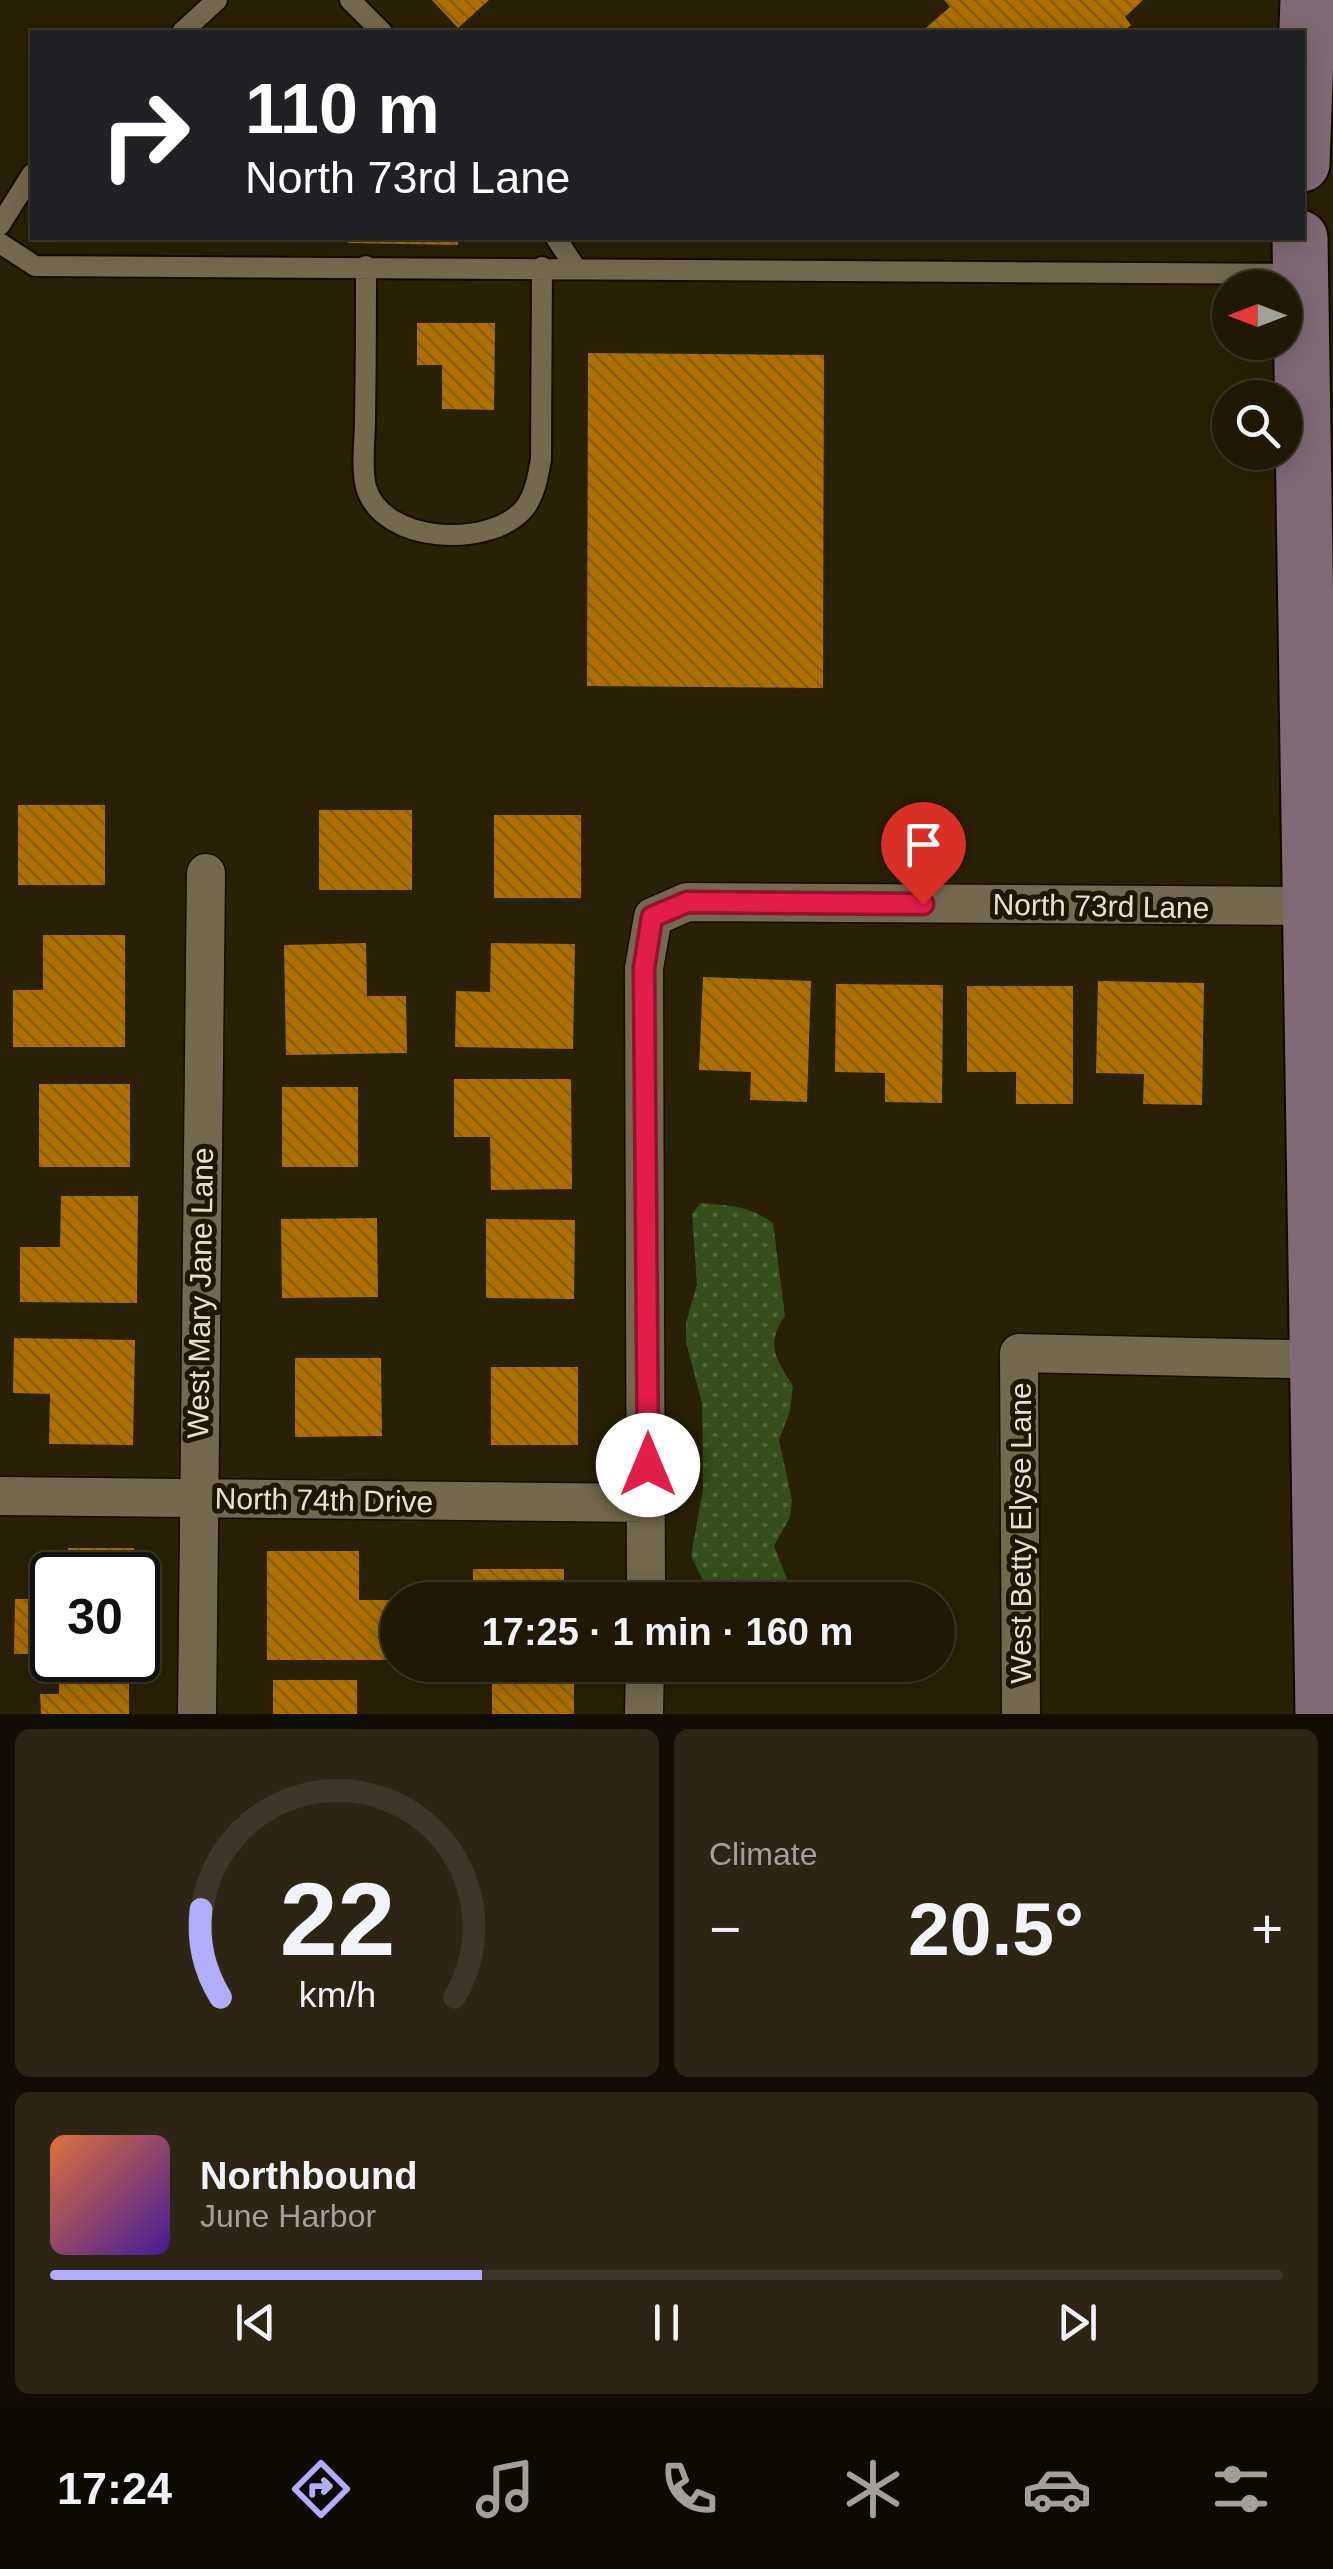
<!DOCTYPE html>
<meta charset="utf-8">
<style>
body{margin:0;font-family:Arial,sans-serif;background:#2c2513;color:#f1f3f6;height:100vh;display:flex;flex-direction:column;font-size:38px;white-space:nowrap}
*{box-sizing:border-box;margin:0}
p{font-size:32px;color:#a1a09a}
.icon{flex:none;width:55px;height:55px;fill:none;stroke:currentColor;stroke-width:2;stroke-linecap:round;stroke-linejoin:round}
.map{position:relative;height:1714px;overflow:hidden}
.side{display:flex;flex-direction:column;gap:15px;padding:15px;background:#110d02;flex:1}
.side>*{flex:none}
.top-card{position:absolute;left:30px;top:30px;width:1275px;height:210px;border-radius:0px;box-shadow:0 5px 25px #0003,0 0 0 2px #3c3726;background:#202124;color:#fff;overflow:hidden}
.needle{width:65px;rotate:270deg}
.buttons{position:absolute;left:1212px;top:270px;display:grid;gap:20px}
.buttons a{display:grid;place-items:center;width:90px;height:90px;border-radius:50%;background:#1f1804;box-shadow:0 5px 25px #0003,0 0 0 2px #3c3726;font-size:50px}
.speed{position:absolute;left:30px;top:1552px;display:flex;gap:20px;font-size:50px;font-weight:700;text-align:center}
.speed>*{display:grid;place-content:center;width:130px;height:130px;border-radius:50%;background:#1f1804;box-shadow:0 5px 25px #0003,0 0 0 2px #3c3726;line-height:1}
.speed .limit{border:5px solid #111;border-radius:15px;background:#fff;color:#111}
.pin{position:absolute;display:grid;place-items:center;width:85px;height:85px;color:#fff;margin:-102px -42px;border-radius:50% 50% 50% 0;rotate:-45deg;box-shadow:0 0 10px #0007}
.pin .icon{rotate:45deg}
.me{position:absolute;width:110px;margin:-55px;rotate:0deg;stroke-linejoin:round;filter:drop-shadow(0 0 8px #0008)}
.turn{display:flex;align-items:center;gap:35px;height:210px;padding:0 50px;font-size:45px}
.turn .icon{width:130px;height:130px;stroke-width:2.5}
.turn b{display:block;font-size:70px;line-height:85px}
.big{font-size:75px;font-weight:700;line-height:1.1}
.side .tile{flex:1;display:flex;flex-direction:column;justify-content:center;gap:15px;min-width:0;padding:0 35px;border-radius:15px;background:#2c2513}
.side .dial{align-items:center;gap:0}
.dial svg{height:260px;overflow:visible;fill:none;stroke:#3c3726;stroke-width:7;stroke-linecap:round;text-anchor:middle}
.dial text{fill:#f1f3f6;stroke:none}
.song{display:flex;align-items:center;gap:30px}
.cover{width:120px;height:120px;border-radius:15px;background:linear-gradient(135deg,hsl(20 70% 55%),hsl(260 70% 35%))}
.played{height:10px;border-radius:5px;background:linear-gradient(90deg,#b1adfa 35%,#3c3726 35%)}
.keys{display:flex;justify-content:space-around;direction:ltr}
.heat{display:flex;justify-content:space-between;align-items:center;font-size:55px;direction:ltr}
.side .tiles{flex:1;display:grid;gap:15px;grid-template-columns:1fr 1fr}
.tile:last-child{grid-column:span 2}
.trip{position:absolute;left:380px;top:1582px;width:575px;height:100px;border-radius:50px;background:#1f1804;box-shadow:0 5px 25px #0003,0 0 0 2px #3c3726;font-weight:700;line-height:100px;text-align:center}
.tab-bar{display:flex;height:160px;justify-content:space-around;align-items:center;background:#0c0a02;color:#a1a09a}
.tab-bar .icon{width:70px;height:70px}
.tab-bar .on{color:#b1adfa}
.tab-bar b{font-size:45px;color:#f1f3f6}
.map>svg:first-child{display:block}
.park{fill:url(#park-dots)}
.building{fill:url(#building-back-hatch)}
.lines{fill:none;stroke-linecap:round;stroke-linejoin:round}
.lane-casing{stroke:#120900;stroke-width:24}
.street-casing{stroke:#120900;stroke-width:41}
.secondary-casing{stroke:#120900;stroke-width:59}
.lane{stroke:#74694d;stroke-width:20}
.street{stroke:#74694d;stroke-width:38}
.secondary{stroke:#816a76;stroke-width:55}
.route-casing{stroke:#92132f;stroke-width:25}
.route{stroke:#e11d48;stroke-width:18}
.labels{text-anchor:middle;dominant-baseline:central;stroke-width:10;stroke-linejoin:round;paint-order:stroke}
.street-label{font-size:30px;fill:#e6e0d1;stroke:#201600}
</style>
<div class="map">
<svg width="1333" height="1714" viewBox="0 0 1333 1714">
<defs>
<pattern id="park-dots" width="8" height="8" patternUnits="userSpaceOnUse" patternTransform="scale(2.5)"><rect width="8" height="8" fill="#344f19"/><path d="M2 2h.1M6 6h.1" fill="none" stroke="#516839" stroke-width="1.8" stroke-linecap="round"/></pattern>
<pattern id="building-back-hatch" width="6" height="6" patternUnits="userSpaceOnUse" patternTransform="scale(2.5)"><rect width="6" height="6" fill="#af7000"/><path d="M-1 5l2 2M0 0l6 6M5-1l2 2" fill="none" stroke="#8a6016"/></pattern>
</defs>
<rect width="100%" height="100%" fill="#292005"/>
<path class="park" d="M701,1203C730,1206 748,1205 773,1223L785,1316C765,1344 776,1359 793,1386L790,1411L779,1440L792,1500L790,1517L774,1546L788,1581L764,1600H723L708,1591L691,1556L703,1489L702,1403L686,1342V1323L697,1284L692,1214Z"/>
<path class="building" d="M432,0H489L458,28Z
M944,0H1143L1125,17L1131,25L1123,32H921L950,7Z
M348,238H458V245L348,243Z
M417,323H495L494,410L442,409V365H417Z
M588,353L824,355L823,688L587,686Z
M18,805H105V885H18Z
M319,810H412V890H319Z
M494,815H581V898H494Z
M43,935H125V1047H13V990H43Z
M366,943L367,996H406L407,1053L286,1055L284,945Z
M491,943L575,944L573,1049L455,1047L456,991L490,992Z
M703,977L811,981L807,1102L750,1100L751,1072L699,1070Z
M1098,981L1204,983L1202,1105L1143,1104L1144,1074L1096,1073Z
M836,984L943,985L942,1103L885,1102V1073L835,1072Z
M967,986H1073V1104H1016V1072H967Z
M454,1079H571L572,1189L491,1190L490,1137H454Z
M39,1084H130V1167H39Z
M282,1087H358V1167H282Z
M61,1196H138L137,1303L20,1302V1247H60Z
M377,1218L378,1297L282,1298L281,1219Z
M486,1219L575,1220L574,1299L486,1298Z
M14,1338L135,1340L133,1445L49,1444L50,1394L13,1393Z
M295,1358H381L382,1436L295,1437Z
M491,1367H578V1445H491Z
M68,1548H134V1575H52V1654H14L15,1599H48V1565L68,1566Z
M267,1551H359V1600H391V1660H267Z
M473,1569H564V1600H473Z
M129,1676V1714H41L40,1694H59V1677Z
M273,1680H357V1714H273Z
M492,1681H574V1714H492Z"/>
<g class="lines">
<defs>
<path id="lane" d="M350,0L382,32
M182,32L217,0
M0,225L32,174
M556,238L575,267
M0,243L35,266L1299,274
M366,266C366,317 366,368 365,419C365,440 361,467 366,487C382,544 489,549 524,509C535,495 538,476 541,459L542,267"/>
<path id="street" d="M0,1496L648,1503
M646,1600L644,968L653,917L687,902L1313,906
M197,1714L206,873
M644,1714L645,1665
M1021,1714L1019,1353L1333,1360"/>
<path id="secondary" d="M1302,164L1308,0
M1300,238L1323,1714"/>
</defs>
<use href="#lane" class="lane-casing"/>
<use href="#street" class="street-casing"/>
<use href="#secondary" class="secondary-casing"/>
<use href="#lane" class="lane"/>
<use href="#street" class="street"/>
<use href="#secondary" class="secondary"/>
</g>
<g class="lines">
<defs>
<path id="route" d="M648,1465L644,968L652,917L687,902L923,904"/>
</defs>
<use href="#route" class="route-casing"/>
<use href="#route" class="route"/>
</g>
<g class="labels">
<g class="street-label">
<text transform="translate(1101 906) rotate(1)">North 73rd Lane</text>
<text transform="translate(200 1293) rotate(-89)">West Mary Jane Lane</text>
<text transform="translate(324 1500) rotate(1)">North 74th Drive</text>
<text transform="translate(1020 1533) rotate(-90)">West Betty Elyse Lane</text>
</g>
</g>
</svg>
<div class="buttons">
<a><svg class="needle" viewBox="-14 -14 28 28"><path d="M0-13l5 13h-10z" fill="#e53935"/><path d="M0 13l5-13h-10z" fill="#a1a09a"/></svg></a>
<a><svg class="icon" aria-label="search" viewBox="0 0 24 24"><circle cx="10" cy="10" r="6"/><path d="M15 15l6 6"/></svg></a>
</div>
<div class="speed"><div class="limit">30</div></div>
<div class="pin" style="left:923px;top:904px;background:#d93025"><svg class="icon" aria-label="arrive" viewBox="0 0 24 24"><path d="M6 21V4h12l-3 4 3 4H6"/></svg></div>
<svg class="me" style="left:648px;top:1465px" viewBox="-20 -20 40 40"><circle r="19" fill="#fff"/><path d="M0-13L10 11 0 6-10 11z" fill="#e11d48"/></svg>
<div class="trip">17:25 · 1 min · 160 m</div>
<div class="top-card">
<div class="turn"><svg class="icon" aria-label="right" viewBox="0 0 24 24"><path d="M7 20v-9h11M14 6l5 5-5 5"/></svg><div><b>110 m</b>North 73rd Lane</div></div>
</div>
</div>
<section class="side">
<div class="tiles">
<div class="tile dial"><svg viewBox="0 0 100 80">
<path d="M14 69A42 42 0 1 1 86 69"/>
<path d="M14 69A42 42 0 0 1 8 42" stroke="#b1adfa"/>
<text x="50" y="56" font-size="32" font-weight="700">22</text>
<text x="50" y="72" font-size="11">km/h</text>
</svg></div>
<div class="tile"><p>Climate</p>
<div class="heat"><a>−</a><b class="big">20.5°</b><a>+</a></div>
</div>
<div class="tile">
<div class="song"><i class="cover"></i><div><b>Northbound</b><p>June Harbor</p></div></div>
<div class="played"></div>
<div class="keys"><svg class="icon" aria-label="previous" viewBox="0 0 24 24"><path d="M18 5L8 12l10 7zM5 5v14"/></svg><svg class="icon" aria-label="pause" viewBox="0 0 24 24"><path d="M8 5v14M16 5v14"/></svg><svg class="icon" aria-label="next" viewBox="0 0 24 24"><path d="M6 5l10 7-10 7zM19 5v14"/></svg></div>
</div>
</div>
</section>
<nav class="tab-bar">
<b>17:24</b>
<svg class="icon on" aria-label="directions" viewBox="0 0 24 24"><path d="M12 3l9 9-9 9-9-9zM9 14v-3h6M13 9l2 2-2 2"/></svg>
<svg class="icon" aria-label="music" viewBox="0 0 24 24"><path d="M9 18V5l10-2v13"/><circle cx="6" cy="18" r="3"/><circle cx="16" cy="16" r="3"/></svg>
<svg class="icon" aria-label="phone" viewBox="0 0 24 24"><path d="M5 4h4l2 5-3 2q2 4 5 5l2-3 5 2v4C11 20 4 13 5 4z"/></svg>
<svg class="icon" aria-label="climate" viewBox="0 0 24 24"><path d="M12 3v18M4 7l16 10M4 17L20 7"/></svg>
<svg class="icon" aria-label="car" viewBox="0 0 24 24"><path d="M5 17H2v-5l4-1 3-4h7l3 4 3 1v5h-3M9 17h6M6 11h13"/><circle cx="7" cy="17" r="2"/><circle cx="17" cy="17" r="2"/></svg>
<svg class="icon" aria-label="filters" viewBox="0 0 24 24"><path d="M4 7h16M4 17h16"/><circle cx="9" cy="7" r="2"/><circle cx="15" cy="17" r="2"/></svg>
</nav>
